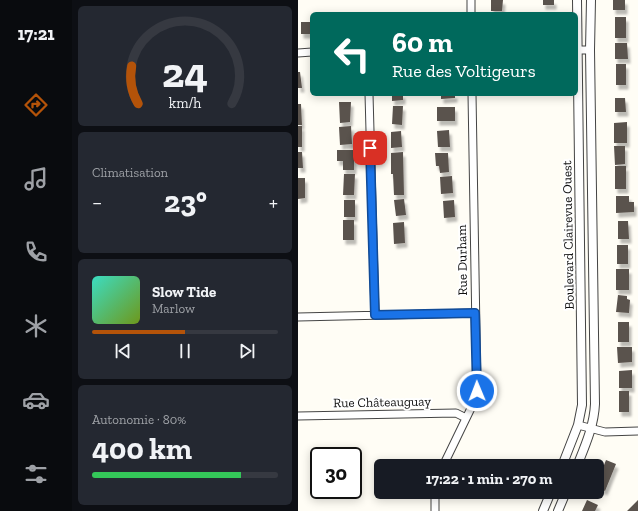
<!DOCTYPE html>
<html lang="fr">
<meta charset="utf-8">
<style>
body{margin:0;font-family:"Zilla Slab",serif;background:#242831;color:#f1f3f6;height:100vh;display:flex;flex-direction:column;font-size:15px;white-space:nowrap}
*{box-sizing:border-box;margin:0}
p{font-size:13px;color:#9ea1a6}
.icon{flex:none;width:22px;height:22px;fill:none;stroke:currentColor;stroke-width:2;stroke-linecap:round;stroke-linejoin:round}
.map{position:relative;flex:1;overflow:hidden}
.panel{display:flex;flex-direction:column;gap:6px;padding:6px;background:#0d0f14;width:226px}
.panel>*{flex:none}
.hud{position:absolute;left:12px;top:12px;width:268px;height:84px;border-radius:6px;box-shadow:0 2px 10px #0003;background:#00695c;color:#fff;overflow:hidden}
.speed{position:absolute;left:12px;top:447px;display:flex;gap:8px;font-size:20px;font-weight:700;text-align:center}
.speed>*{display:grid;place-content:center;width:52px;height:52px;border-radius:50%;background:#171b24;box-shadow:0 2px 10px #0003;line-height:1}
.speed .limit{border:2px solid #111;border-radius:6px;background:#fff;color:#111}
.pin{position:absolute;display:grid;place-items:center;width:34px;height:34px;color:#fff;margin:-17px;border-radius:8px;box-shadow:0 2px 6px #0006}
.me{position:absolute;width:44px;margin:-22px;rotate:359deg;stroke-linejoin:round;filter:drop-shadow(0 0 3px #0008)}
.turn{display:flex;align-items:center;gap:14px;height:84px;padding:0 16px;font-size:18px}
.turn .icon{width:52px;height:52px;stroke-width:2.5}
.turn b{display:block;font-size:28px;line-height:34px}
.big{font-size:30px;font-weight:700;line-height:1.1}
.panel .card{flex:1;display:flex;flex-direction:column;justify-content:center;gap:6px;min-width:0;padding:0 14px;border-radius:6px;background:#242831}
.panel .dial{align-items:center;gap:0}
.dial svg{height:104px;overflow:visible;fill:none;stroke:#363941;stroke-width:7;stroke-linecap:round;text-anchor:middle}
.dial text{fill:#f1f3f6;stroke:none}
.song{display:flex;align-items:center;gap:12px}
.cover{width:48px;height:48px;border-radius:6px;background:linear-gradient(135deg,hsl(170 70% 55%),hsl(80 70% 35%))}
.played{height:4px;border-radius:2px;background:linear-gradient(90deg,#b45309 50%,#363941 50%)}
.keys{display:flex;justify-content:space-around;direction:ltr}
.heat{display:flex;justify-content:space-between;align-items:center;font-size:22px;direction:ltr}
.charge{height:6px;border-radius:3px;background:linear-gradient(90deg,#34c759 80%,#363941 0)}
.trip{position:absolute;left:76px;top:459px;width:230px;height:40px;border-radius:6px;background:#171b24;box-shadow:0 2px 10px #0003;font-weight:700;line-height:40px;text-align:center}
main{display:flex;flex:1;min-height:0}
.tabs{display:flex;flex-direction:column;width:72px;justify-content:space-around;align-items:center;background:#090b0e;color:#9ea1a6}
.tabs .icon{width:28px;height:28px}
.tabs .on{color:#b45309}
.tabs b{font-size:18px;color:#f1f3f6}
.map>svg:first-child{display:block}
.building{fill:#5a524d;filter:url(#shadow)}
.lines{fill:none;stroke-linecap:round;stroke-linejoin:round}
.minor-casing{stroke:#444;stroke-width:9}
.tertiary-casing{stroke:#444;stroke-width:10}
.minor{stroke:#fff;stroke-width:7}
.tertiary{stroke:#fff;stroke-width:8}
.route-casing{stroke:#114b97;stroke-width:10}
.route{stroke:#1a73e8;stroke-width:7}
.labels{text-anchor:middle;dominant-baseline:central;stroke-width:4;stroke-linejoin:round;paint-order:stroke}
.street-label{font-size:13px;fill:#111;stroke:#fff}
</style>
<main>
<nav class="tabs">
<b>17:21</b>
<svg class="icon on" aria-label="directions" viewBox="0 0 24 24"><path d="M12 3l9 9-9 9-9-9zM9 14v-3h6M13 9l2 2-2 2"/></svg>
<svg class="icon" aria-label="music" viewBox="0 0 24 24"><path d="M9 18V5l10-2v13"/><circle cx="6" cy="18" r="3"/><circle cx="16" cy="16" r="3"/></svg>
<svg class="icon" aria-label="phone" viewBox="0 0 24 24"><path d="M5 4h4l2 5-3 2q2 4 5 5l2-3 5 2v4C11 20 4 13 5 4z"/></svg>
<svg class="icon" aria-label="climate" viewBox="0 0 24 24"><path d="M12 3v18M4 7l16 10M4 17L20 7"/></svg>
<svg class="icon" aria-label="car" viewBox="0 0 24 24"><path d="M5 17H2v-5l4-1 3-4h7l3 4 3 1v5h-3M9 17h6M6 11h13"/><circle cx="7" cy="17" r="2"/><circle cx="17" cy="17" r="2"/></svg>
<svg class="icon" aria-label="filters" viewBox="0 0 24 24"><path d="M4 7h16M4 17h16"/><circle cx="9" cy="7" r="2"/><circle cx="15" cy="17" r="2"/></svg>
</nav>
<section class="panel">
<div class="card dial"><svg viewBox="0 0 100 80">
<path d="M14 69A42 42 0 1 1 86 69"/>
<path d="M14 69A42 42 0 0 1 9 40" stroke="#b45309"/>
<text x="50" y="56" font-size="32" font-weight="700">24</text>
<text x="50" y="72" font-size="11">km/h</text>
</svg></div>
<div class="card"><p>Climatisation</p>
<div class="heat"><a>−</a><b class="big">23°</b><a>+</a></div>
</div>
<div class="card">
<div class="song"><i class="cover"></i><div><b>Slow Tide</b><p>Marlow</p></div></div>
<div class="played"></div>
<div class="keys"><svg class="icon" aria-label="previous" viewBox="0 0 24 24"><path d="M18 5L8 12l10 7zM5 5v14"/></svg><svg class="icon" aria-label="pause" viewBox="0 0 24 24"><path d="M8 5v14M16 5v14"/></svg><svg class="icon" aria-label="next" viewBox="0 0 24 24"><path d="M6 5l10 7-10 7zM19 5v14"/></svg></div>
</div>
<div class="card"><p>Autonomie · 80%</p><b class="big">400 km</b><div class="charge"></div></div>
</section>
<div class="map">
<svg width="340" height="511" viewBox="0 0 340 511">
<defs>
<filter id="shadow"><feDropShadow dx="2.5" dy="4.5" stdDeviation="1" flood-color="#0004"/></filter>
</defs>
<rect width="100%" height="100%" fill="#fffdf5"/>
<path class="building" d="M193,0H205L204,11H193Z
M245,0H256V5H245Z
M315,0H327V10H315Z
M317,17H328V38H317Z
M3,22H14V34H3Z
M317,43H329L330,59H317Z
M318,64H328V85H318Z
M0,72H2L4,88H0Z
M94,94H105V100L94,101Z
M143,94H157V98L143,99Z
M317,98H327L328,112H317Z
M41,102H53L52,122L42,123Z
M0,104H3L4,125H0Z
M95,106H105L104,125L94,124Z
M139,107H157V121H139Z
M329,122V143H316V123Z
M0,126H4V147H0Z
M53,126L54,144L42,145L41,127Z
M151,130L152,147H140L139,131Z
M103,131L104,147L93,148V132Z
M316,146H327V164L317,165Z
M39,150H56V170H45V161H39Z
M0,152H4L5,168H0Z
M105,152L106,195H96L95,174H93V153Z
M137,153H150L151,172L142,173L141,166H138Z
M317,166H328V189H317Z
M46,174H57L56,195H45Z
M154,176L155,193L143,194L142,177Z
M0,178H7V198L0,199Z
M318,196H331V202H336V212L318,213Z
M106,199L108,215L98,216L96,200Z
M46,200H57V217H46Z
M156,200L157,217L146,218L145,201Z
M45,220H56V240H45Z
M320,221H330L331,239H320Z
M106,222L107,243L96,244L95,223Z
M319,245H330V264H319Z
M318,269H331V290H318Z
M320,295L329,296V299L332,300L331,313L318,312Z
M320,322H331V342H320Z
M319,347H334V362L320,363Z
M334,370V388H321V371Z
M321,391H331V412H321Z
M308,460L318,464L307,491L299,487V483Z
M289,500L300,505L297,511H284Z
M340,500V511H329Z"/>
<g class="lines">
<defs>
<path id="minor" d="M173,0V14
M278,50H292
M0,53L14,52
M71,94L77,315
M0,317L177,313
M0,416L158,413L168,418
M280,425L307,432L340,431
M145,466L176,402L179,391L174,94
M137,492V511"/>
<path id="tertiary" d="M264,466L280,425L284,405L279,0
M279,466C287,446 296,426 297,404L292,50L293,0
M245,511L253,492
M260,511L268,492"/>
</defs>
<use href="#minor" class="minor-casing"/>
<use href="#tertiary" class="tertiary-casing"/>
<use href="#minor" class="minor"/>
<use href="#tertiary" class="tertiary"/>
</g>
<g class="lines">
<defs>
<path id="route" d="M72,148L77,315L177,313L179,391"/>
</defs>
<use href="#route" class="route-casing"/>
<use href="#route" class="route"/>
</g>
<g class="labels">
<g class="street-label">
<text transform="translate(270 235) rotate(-91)">Boulevard Clairevue Ouest</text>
<text transform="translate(164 260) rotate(-91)">Rue Durham</text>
<text transform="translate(84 402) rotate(-1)">Rue Châteauguay</text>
</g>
</g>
</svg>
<div class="speed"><div class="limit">30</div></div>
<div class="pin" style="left:72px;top:148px;background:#d93025"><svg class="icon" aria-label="arrive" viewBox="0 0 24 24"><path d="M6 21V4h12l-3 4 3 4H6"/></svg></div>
<svg class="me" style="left:179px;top:391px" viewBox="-20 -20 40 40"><circle r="17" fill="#1a73e8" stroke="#fff" stroke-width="3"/><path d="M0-11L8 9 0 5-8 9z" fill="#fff"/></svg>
<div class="trip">17:22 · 1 min · 270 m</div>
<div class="hud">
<div class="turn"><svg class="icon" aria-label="left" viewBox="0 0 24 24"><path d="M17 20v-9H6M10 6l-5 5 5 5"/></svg><div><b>60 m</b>Rue des Voltigeurs</div></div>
</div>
</div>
</main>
